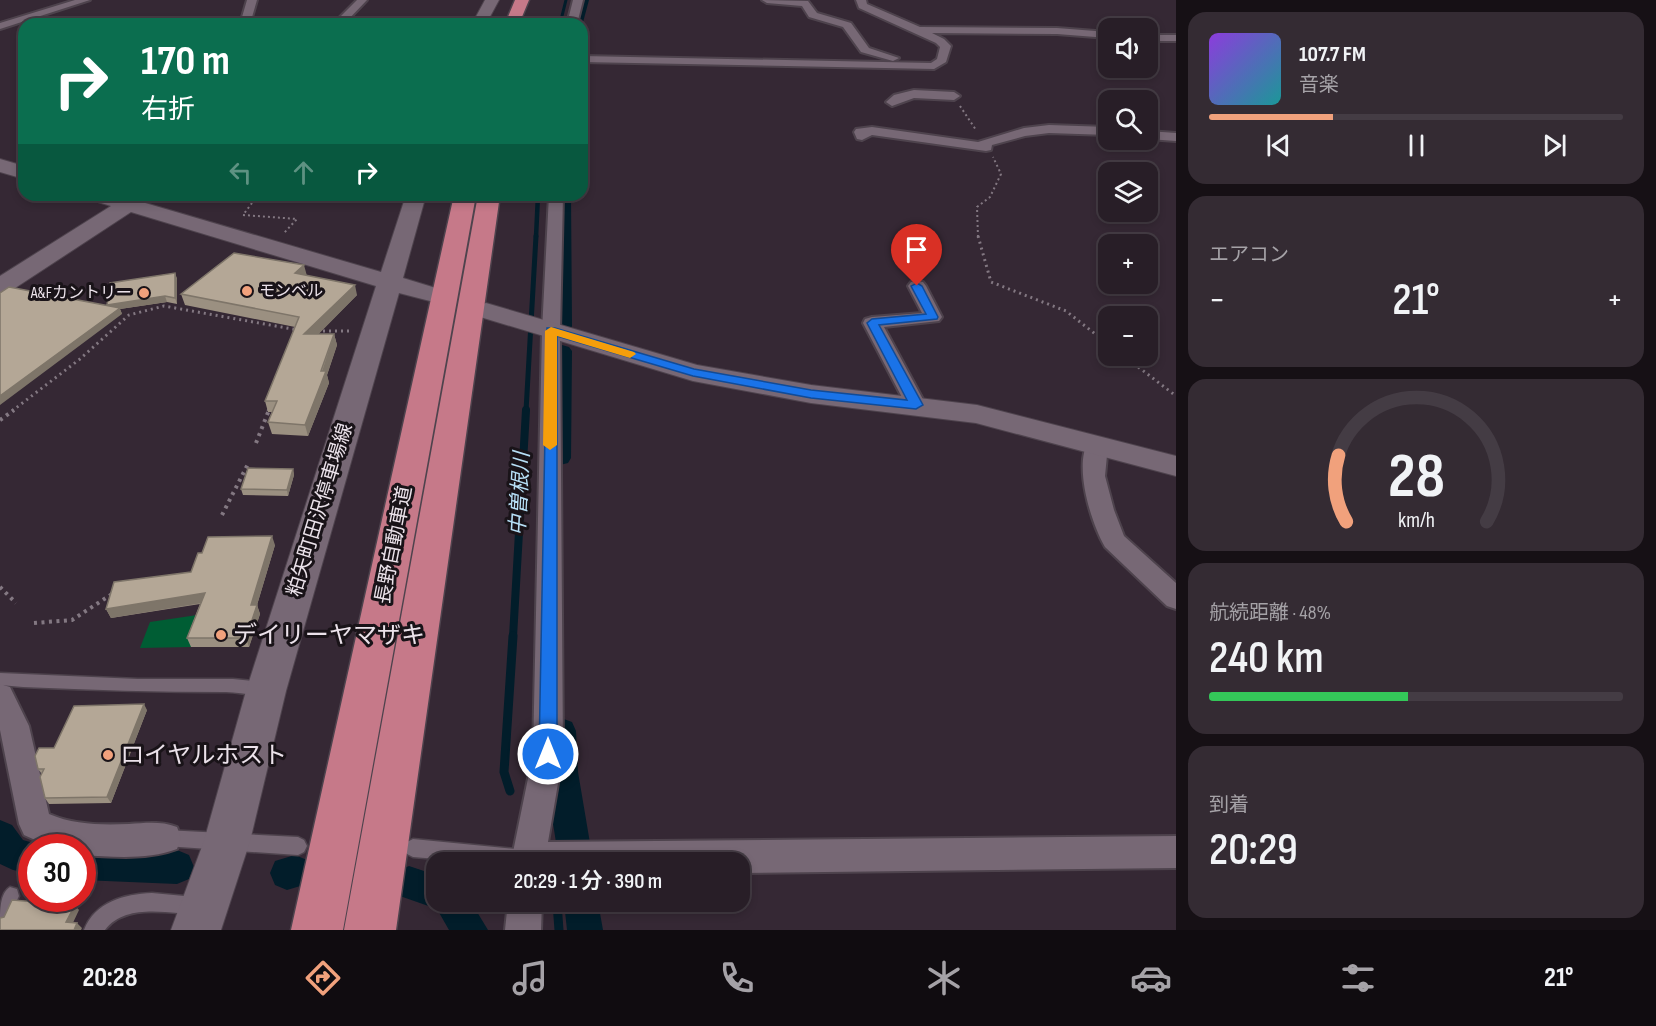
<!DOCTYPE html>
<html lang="ja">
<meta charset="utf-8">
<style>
body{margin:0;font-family:"Sofia Sans Condensed","Noto Sans JP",sans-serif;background:#342b33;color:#f1f3f6;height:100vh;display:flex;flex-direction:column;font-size:22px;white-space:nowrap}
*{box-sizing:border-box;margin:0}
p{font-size:20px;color:#a5a2a7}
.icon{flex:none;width:33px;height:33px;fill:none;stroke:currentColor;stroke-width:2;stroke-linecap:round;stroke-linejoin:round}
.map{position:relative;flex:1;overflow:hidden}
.panel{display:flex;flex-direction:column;gap:12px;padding:12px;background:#161015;width:480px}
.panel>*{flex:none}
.guide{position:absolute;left:18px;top:18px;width:570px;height:183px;border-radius:18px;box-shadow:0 3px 9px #0003,0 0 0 2px #443c44;background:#0b6e4f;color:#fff;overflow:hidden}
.buttons{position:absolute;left:1098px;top:18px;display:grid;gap:12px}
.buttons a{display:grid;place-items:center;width:60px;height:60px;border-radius:12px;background:#281e27;box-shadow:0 3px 9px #0003,0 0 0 2px #443c44;font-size:30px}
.speed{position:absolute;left:18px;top:834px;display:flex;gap:12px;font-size:30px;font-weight:700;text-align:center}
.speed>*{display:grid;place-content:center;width:78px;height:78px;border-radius:50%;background:#281e27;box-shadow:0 3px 9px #0003,0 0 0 2px #443c44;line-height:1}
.speed .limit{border:9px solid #d22;background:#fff;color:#111}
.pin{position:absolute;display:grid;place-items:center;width:51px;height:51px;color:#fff;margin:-62px -26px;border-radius:50% 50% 50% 0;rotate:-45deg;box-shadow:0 0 6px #0007}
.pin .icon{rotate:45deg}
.me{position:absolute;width:66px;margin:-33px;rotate:0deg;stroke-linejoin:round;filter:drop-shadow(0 0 4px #0008)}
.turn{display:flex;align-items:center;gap:21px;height:126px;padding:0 24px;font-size:27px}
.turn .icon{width:78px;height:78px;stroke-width:2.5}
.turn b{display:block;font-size:42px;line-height:51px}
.lanes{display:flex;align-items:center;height:57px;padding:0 24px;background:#0003;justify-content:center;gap:30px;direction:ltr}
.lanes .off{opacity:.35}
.big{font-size:45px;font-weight:600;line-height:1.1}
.panel .card{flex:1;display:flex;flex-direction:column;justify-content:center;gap:9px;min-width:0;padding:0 21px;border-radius:18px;background:#342b33}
.panel .dial{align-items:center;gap:0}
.dial svg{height:156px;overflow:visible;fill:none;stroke:#443c44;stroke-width:7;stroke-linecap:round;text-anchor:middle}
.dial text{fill:#f1f3f6;stroke:none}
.song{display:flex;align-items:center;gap:18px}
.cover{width:72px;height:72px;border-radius:9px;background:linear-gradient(135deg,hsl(270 70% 55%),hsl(180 70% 35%))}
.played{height:6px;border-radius:3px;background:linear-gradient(90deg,#f1a17c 30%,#443c44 30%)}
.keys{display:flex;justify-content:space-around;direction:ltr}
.heat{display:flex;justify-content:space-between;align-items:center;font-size:33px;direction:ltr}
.charge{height:9px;border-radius:4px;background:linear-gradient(90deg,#34c759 48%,#443c44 0)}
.trip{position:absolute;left:426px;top:852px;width:324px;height:60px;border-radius:18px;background:#281e27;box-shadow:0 3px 9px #0003,0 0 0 2px #443c44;font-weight:600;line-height:60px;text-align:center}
.tabs{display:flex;height:96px;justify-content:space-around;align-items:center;background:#100c10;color:#a5a2a7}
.tabs .icon{width:42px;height:42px}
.tabs .current{color:#f1a17c}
.tabs b{font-size:27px;color:#f1f3f6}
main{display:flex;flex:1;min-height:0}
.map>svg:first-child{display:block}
.green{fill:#005d34}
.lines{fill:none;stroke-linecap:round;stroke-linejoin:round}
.stream-far4{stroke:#021d2a;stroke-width:3}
.stream-far3{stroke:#021d2a;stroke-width:4.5}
.stream-far2{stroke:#021d2a;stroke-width:5}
.stream-far1{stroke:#021d2a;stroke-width:8}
.stream{stroke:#021d2a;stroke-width:9}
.canal{fill:#021d2a;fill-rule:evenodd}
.lane-casing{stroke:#4e434d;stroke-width:3}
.street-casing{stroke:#4e434d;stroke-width:4}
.secondary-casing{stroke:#4e434d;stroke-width:2}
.highway-casing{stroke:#4e434d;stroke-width:3}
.path-far2{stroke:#837882;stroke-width:2;stroke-dasharray:2 3;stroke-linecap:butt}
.path-far1{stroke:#837882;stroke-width:3;stroke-dasharray:2 4;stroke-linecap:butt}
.path{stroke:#837882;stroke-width:4;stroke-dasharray:3 4.5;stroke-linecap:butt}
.lane{fill:#776875;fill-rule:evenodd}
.street{fill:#776875;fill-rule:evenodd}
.secondary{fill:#776875;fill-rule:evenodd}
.highway{fill:#c67989;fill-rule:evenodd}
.wall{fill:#9b9081}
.shaded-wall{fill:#7e7569}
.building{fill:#b4a796;stroke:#7e7569;stroke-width:1.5}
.route{fill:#1a73e8;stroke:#114b97;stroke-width:1.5}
.slow{fill:#f59e0b}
.poi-dot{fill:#f1a17c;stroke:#191318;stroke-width:2}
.labels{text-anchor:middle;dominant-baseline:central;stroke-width:6;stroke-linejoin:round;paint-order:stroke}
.far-poi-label{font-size:16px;fill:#ebe2ea;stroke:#191318;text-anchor:start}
.street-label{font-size:20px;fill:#ebe2ea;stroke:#191318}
.water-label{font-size:21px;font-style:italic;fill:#b6dff6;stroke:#191318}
.near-poi-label{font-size:24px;fill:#ebe2ea;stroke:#191318;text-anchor:start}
</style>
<main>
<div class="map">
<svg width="1176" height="930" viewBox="0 0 1176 930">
<rect width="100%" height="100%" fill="#352834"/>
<path class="green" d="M204,614L191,647L140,648L150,622Z"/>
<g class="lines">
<path class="stream-far4" d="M560,24L566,0"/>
<path class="stream-far3" d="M536,237L538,195"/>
<path class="stream-far2" d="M526,411L536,236"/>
<path class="stream-far1" d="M513,637L526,410"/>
<path class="stream" d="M510,791L504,772L513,636
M557,903L559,930"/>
<path class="canal" d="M579,0H589L582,26V24H574Z
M557,195H571L572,326L570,330H556L554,326Z
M562,345L569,347L572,351L571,458L568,463L560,465L552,463L549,458L552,351L555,347Z
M561,718L572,722L576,731L578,772L591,849L586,860L580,862L562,860L557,849C553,817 537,749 550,722Z
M0,820L12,825L23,840L44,846L32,848V874L13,870L0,864Z
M82,848L177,850L189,855L194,867L189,879L177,884L82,880Z
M295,855L307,860L312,872L307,884L287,890L275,885L270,873L275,861Z
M409,866L436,875V902H471L488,930H449L437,909L397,895L392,883L397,871Z
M564,902H598L603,930H567Z"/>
<defs>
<path id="lane" d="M0,673L138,679H233L253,681L267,684L270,689L267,694C256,697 239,692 226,692C158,692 91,690 23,687L0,685Z
M165,830L298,837L304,840L307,846L304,852L298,855L165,846L159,844L156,838L159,832Z
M413,839L526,850L532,853L535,859L533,862H473L413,857L407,854L404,848L407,842Z
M10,887L17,889L19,896L7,921L0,923C0,910 0,893 10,887Z
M152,893L195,897L202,899L204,906L202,913C193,916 186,914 178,913C152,911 122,908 105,930H84C95,902 124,894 152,893Z"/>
<path id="street" d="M75,0H90L0,29V23Z
M247,0H257L250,24H240Z
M357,0H367L344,24H333Z
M573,0H583L577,24H567Z
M762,0L808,1L817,13L851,23L869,48L899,58L893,61L861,52L843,27L809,17L802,6L767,3Z
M856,0H866L867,4L920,27L1057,28L1108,32V38L1057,34L932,33L944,39L951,46L946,62L934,69L582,62V56L931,63L937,59L940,47L936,43L859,8Z
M1148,35H1176V41H1148Z
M914,90L954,92L960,96L954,100L914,98L892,106L886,102L894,95Z
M1049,125L1108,127V135L1049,133L1025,136L992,145L991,150L986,151L872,135L862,140L857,139L854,132L856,129L872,127L978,142L1024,128Z
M1148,131L1176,133V141L1148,139Z
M131,195H147L133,208H123L120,205Z
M549,195H563L560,331L563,754L548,842L1176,836V868L740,873V862H511L533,754L542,331Z
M917,281L923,282L926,286L942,317L939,321L884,327L926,405L923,409L916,411L909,409L906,405L863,323L865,319L872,317L922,313L908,286L911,282Z
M1097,438L1105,440L1108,445L1105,476L1114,510L1124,536L1176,583V609L1167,606L1105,547C1091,523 1073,465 1089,440Z
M0,684L10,687L29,726L49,814C74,825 102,825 129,824C146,823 161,821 177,827L181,838L177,849C149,860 112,857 83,855L82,848H53L24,835L19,824L0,730Z
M508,902H542L541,930H505Z"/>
<path id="secondary" d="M485,0H499L486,24H472Z
M0,159L24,166V179L0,172Z
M85,195H118L381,272L406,195H426L403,278L439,289L442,294L439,299L430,301L399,293L286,691L250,841L221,930H171L204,841L246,691L376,286L131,212L9,292L0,294V276L111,206L88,199Z
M486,303L697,365L811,385L977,405L1176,456V476L976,423L811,403L693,381L477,316L473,311L477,306Z"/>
<path id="highway" d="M515,0H529L519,24H505Z
M454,195H476L343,930H291Z
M478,195H500L396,930H344Z"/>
</defs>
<use href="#lane" class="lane-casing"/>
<use href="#street" class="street-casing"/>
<use href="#secondary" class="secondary-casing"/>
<use href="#highway" class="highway-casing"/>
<path class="path-far2" d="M960,106L976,130
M258,195L243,215L297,219L284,233
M978,237L977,207L990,197L1001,174L993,157"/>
<path class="path-far1" d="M978,236L991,282L1066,311L1108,344
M317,331H352
M1124,356L1176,396
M12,411L80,359L129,315L164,306L298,330
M268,411L270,406"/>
<path class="path" d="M0,420L14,410
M256,443L269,410
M222,515L249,462
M0,587L16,603
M34,623L72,620L112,594"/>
<use href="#lane" class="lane"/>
<use href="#street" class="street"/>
<use href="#secondary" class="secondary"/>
<use href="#highway" class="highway"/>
</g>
<path class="wall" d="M175,273L177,279V304L167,302L120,309L122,314L108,306L107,305Z
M307,276L357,295L318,334H334L337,345L327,375L329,383L308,436L272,434L268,422L272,412H268L265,401L295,327L185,305L181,294Z
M293,469L294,475L288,496L243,495L241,489Z
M275,545L257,605L260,614L249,647H191L187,638L200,604L111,618L106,609L191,572L202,553Z
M147,710L111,803L49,804L45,798L42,774L38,769L54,748Z"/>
<path class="shaded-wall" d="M304,265L307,276L295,273Z
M175,273L177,279V304L175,298Z
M355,285L357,295L307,346L304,334Z
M165,296L167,302L120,309L122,314L0,405V396L109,310L107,305Z
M334,334L337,345L327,375L329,383L308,436L305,425Z
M293,469L294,475L288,496L287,490Z
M272,536L275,545L257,605L260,614L249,647L246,638L251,605Z
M205,593L208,602L111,618L106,609Z
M144,704L147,710L111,803L107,797Z
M75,905L79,910L71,927L66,922Z
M77,923L82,928L81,930H74Z"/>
<path class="building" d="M234,253L304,265L295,273L355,285L304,334H334L321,371H326L305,425L268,422L277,401H265L299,317L181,294Z
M175,273V298L165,296L107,305L110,283Z
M9,287L120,308L0,396V293Z
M248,468L293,469L287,490L241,489Z
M272,536L251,605H257L246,638H187L205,593L106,609L114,582L191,572L198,553H202L208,537Z
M144,704L107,797L45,798L40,777L44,769H38L35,756L39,748H54L74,706Z
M12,900L75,905L66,922L77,923L74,930H0V918L4,917Z"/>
<path class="route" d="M917,283L922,286L938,317L937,319L879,325L923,405L916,409L811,398L693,376L557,336V754L555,760L548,762L542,760L539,754L547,328H555L694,369L811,390L907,400L867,323L872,319L926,314L911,286Z"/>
<path class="slow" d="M551,327L634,352L636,354L630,358L557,336V445L550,450L543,445L545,331Z"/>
<g class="poi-dot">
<circle cx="247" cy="291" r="6"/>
<circle cx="144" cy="293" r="6"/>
<circle cx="221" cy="635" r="6"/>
<circle cx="108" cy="755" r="6"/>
</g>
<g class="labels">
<g class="far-poi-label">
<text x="259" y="291">モンベル</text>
<text x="132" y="293" text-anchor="end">A&amp;Fカントリー</text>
</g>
<g class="street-label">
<text transform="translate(320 510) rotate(-73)">粕矢町田沢停車場線</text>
<text transform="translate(394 545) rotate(-79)">長野自動車道</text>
</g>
<g class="water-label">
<text transform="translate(520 494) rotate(-87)">中曽根川</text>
</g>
<g class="near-poi-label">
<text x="233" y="635">デイリーヤマザキ</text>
<text x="120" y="755">ロイヤルホスト</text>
</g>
</g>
</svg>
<div class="buttons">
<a><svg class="icon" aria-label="sound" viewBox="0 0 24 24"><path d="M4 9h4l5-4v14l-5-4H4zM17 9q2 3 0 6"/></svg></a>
<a><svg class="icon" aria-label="search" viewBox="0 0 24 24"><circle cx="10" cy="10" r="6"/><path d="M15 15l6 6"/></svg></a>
<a><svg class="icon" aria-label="layers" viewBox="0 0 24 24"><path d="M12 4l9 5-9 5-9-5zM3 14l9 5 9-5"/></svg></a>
<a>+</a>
<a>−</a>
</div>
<div class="speed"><div class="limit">30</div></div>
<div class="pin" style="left:917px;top:286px;background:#d93025"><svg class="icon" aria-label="arrive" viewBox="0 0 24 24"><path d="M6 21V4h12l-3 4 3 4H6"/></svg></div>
<svg class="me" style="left:548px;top:754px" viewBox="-20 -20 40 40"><circle r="17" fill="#1a73e8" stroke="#fff" stroke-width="3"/><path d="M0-11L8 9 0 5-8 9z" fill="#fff"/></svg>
<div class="trip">20:29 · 1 分 · 390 m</div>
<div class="guide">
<div class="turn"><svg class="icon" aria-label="right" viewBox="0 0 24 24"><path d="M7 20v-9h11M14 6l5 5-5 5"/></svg><div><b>170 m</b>右折</div></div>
<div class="lanes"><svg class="icon off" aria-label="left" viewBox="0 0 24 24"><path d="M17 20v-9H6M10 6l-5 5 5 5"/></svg><svg class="icon off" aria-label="ahead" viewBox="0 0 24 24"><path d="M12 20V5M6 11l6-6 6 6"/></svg><svg class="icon" aria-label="right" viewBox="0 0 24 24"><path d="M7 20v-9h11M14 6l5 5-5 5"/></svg></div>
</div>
</div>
<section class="panel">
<div class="card">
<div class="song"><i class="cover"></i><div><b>107.7 FM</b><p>音楽</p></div></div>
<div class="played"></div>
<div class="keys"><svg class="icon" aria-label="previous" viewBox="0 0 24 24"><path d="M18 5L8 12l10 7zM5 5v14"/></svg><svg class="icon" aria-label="pause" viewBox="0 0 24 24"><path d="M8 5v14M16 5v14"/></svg><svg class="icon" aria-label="next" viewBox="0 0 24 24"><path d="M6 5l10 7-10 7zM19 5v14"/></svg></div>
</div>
<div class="card"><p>エアコン</p>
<div class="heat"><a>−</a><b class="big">21°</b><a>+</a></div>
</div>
<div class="card dial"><svg viewBox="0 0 100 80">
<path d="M14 69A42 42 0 1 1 86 69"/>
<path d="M14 69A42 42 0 0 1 10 35" stroke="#f1a17c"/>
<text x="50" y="56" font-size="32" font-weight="700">28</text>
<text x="50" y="72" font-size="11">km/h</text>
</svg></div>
<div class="card"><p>航続距離 · 48%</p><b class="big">240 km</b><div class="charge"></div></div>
<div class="card"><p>到着</p><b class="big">20:29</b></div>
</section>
</main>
<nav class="tabs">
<b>20:28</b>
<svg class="icon current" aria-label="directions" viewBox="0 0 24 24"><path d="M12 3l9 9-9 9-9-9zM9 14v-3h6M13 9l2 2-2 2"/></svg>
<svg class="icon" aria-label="music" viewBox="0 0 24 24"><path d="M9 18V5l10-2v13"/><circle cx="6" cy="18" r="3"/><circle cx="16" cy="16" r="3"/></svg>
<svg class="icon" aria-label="phone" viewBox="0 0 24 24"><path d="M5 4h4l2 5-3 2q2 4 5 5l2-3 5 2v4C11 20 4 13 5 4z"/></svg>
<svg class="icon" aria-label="climate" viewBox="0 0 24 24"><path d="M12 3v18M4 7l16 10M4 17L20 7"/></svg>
<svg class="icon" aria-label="car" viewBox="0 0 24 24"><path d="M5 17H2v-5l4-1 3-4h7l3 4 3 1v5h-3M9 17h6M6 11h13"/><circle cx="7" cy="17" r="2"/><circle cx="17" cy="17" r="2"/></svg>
<svg class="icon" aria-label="filters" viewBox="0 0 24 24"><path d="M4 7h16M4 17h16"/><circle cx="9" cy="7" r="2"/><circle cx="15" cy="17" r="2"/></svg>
<b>21°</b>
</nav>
